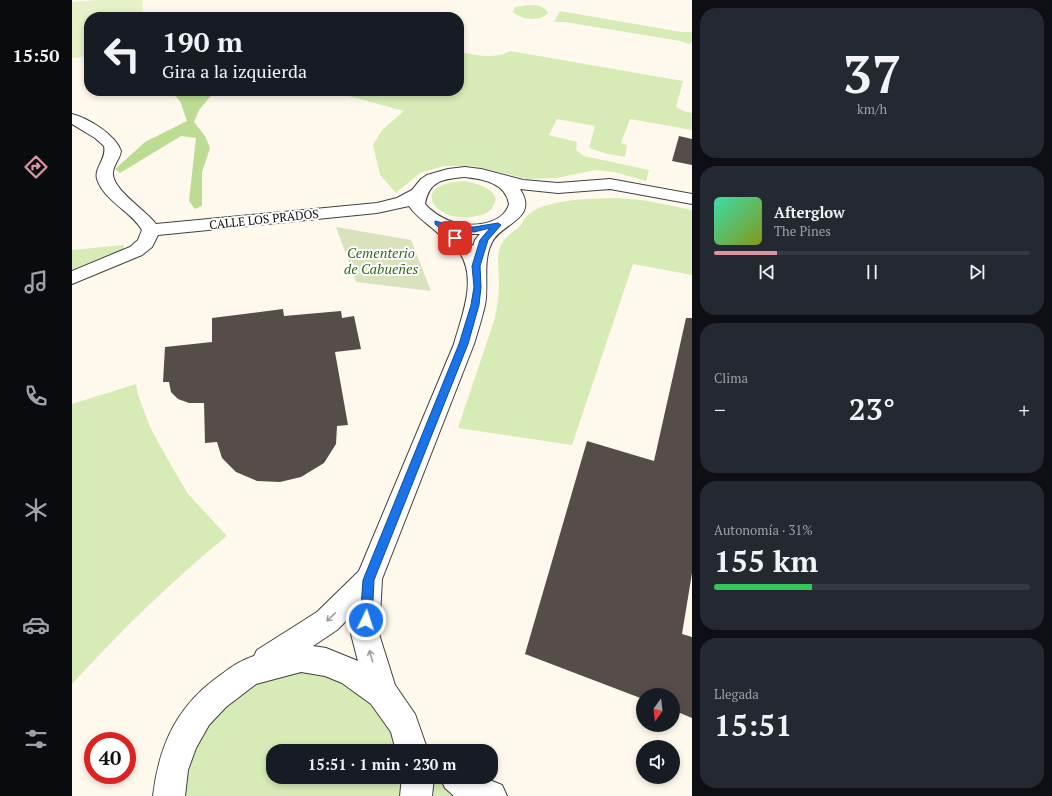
<!DOCTYPE html>
<html lang="es">
<meta charset="utf-8">
<style>
body{margin:0;font-family:"PT Serif",serif;background:#242831;color:#f1f3f6;height:100vh;display:flex;flex-direction:column;font-size:15px;white-space:nowrap}
*{box-sizing:border-box;margin:0}
p{font-size:13px;color:#9ea1a6}
.icon{flex:none;width:22px;height:22px;fill:none;stroke:currentColor;stroke-width:2;stroke-linecap:round;stroke-linejoin:round}
.map{position:relative;flex:1;overflow:hidden}
.drawer{display:flex;flex-direction:column;gap:8px;padding:8px;background:#0d0f14;width:360px}
.drawer>*{flex:none}
.top-card{position:absolute;left:12px;top:12px;width:380px;height:84px;border-radius:16px;box-shadow:0 2px 6px #0003;background:#171b24;color:#f1f3f6;overflow:hidden}
.needle{width:26px;rotate:195deg}
.buttons{position:absolute;left:564px;top:688px;display:grid;gap:8px}
.buttons a{display:grid;place-items:center;width:44px;height:44px;border-radius:50%;background:#171b24;box-shadow:0 2px 6px #0003;font-size:20px}
.speed{position:absolute;left:12px;top:732px;display:flex;gap:8px;font-size:20px;font-weight:700;text-align:center}
.speed>*{display:grid;place-content:center;width:52px;height:52px;border-radius:50%;background:#171b24;box-shadow:0 2px 6px #0003;line-height:1}
.speed .limit{border:6px solid #d22;background:#fff;color:#111}
.pin{position:absolute;display:grid;place-items:center;width:34px;height:34px;color:#fff;margin:-17px;border-radius:8px;box-shadow:0 2px 6px #0006}
.me{position:absolute;width:44px;margin:-22px;rotate:4deg;stroke-linejoin:round;filter:drop-shadow(0 0 3px #0008)}
.turn{display:flex;align-items:center;gap:14px;height:84px;padding:0 12px;font-size:18px}
.turn .icon{width:52px;height:52px;stroke-width:2.5}
.turn b{display:block;font-size:28px;line-height:34px}
.big{font-size:30px;font-weight:600;line-height:1.1}
.drawer .card{flex:1;display:flex;flex-direction:column;justify-content:center;gap:6px;min-width:0;padding:0 14px;border-radius:16px;background:#242831}
.drawer .dial{align-items:center;gap:0}
.dial b{font-size:52px;line-height:1}
.song{display:flex;align-items:center;gap:12px}
.cover{width:48px;height:48px;border-radius:6px;background:linear-gradient(135deg,hsl(160 70% 55%),hsl(70 70% 35%))}
.played{height:4px;border-radius:2px;background:linear-gradient(90deg,#db94a1 20%,#363941 20%)}
.keys{display:flex;justify-content:space-around;direction:ltr}
.heat{display:flex;justify-content:space-between;align-items:center;font-size:22px;direction:ltr}
.charge{height:6px;border-radius:3px;background:linear-gradient(90deg,#34c759 31%,#363941 0)}
.trip{position:absolute;left:194px;top:744px;width:232px;height:40px;border-radius:16px;background:#171b24;box-shadow:0 2px 6px #0003;font-weight:600;line-height:40px;text-align:center}
main{display:flex;flex:1;min-height:0}
.menu{display:flex;flex-direction:column;width:72px;justify-content:space-around;align-items:center;background:#090b0e;color:#9ea1a6}
.menu .icon{width:28px;height:28px}
.menu .selected{color:#db94a1}
.menu b{font-size:18px;color:#f1f3f6}
.map>svg:first-child{display:block}
.green{fill:#d6ebb5}
.forest{fill:#bcdc94}
.cemetery{fill:#d9e1bd}
.pitch{fill:#e7f1c7}
.building{fill:#564c49}
.lines{fill:none;stroke-linecap:round;stroke-linejoin:round}
.minor-casing{stroke:#404040;stroke-width:2}
.minor{fill:#fff;fill-rule:evenodd}
.oneway{stroke:#9e9e9e}
.route{fill:#1a73e8;stroke:#114b97}
.labels{text-anchor:middle;dominant-baseline:central;stroke-width:4;stroke-linejoin:round;paint-order:stroke}
.far-street-label{font-size:12px;fill:#0d0d0d;stroke:#fff}
.park-label{font-size:14px;font-style:italic;fill:#33671b;stroke:#fff}
</style>
<main>
<nav class="menu">
<b>15:50</b>
<svg class="icon selected" aria-label="directions" viewBox="0 0 24 24"><path d="M12 3l9 9-9 9-9-9zM9 14v-3h6M13 9l2 2-2 2"/></svg>
<svg class="icon" aria-label="music" viewBox="0 0 24 24"><path d="M9 18V5l10-2v13"/><circle cx="6" cy="18" r="3"/><circle cx="16" cy="16" r="3"/></svg>
<svg class="icon" aria-label="phone" viewBox="0 0 24 24"><path d="M5 4h4l2 5-3 2q2 4 5 5l2-3 5 2v4C11 20 4 13 5 4z"/></svg>
<svg class="icon" aria-label="climate" viewBox="0 0 24 24"><path d="M12 3v18M4 7l16 10M4 17L20 7"/></svg>
<svg class="icon" aria-label="car" viewBox="0 0 24 24"><path d="M5 17H2v-5l4-1 3-4h7l3 4 3 1v5h-3M9 17h6M6 11h13"/><circle cx="7" cy="17" r="2"/><circle cx="17" cy="17" r="2"/></svg>
<svg class="icon" aria-label="filters" viewBox="0 0 24 24"><path d="M4 7h16M4 17h16"/><circle cx="9" cy="7" r="2"/><circle cx="15" cy="17" r="2"/></svg>
</nav>
<div class="map">
<svg width="620" height="796" viewBox="0 0 620 796">
<rect width="100%" height="100%" fill="#fff9ed"/>
<path class="green" d="M458,5C465,5 473,6 476,13C468,22 449,20 441,12L443,7Z
M488,11L609,32H620V42L617,44L608,41L493,22H482Z
M438,51L611,81L604,107L611,111L620,113V130L558,119L549,143L555,145L553,157L536,154L517,148L523,126L485,119L477,135L505,142L504,150L512,156L577,170L574,181L542,172L523,170L485,178L455,179L402,166H372L348,173L324,193L308,175L301,145L310,130L332,111L277,96L272,91H387V52C405,55 422,60 438,51Z
M392,181C403,183 432,190 421,206C419,211 414,214 409,215C366,228 332,184 392,181Z
M544,198L570,200L620,210V275L561,264L500,445L386,428L423,318C425,306 427,296 427,284C427,272 424,256 429,245C433,236 442,232 448,226C451,223 451,220 453,218C470,198 520,199 544,198Z
M52,245L51,250L0,273V250Z
M64,384L66,395L78,427L96,460L116,494L155,536C99,581 49,631 0,684V404Z
M254,662L356,751H201V777H384L419,796H97L143,696Z"/>
<path class="forest" d="M99,91H143L127,110L122,122L133,136L138,148L130,172V206L123,209L117,201L124,138L109,136L48,173L43,169L73,142L115,121L108,101Z"/>
<path class="cemetery" d="M264,227L339,240L359,291L284,282Z"/>
<path class="pitch" d="M27,0H71L70,17H17V57L0,58V2Z"/>
<path class="building" d="M607,136L620,139V165L600,161Z
M211,309L212,316L269,311L270,318L282,316L289,349L263,352L276,425L265,426L264,444L252,463L229,477L208,482L185,481L164,472L150,458L145,442L133,443L132,403H117L106,399L99,392L97,382H91L93,347L140,342V318Z
M614,318H620V573L610,634L620,637V718L601,710V695H571V699L453,654L515,441L582,461Z"/>
<g class="lines">
<defs>
<path id="minor" d="M0,114C16,118 44,135 49,151C48,159 42,164 41,172C39,189 74,210 84,224L305,203L325,198L340,190L349,179L355,175L376,169L393,167L409,169L451,180L486,183L538,179L620,194V204L538,189L486,193L448,189C467,219 431,222 420,242C410,262 417,284 413,305C410,318 406,331 402,344L310,579L307,634L323,685L343,714L356,751H324L319,732L299,704L270,683L253,676L229,672L184,684L154,707L137,725L124,748L116,770L113,796H81C87,744 106,704 150,674C160,666 170,660 182,656L185,650L245,612L287,571L382,344C390,315 407,276 385,249C380,244 374,239 368,235C358,225 345,218 337,206L305,213L86,235L80,247L70,255L0,284V271L58,247L66,240L70,230C59,211 32,201 25,179C22,167 35,159 32,146L23,138L0,124ZM393,177C411,179 434,183 437,204C431,226 396,228 378,221C368,217 360,212 353,204C357,180 372,179 393,177ZM389,234H408L403,240L401,246ZM281,614L279,634L286,661L254,648L241,646L265,630Z
M330,777H362L360,796H328Z
M368,777H410L430,785L435,796H382L373,788Z"/>
</defs>
<use href="#minor" class="minor-casing"/>
<use href="#minor" class="minor"/>
</g>
<defs><path id="oneway-shaft" d="M-6 0H5M1.5-3L5.5 0L1.5 3" fill="none" stroke-width="1.6" stroke-linecap="round" stroke-linejoin="round"/></defs>
<g class="oneway">
<use href="#oneway-shaft" transform="translate(259 617) rotate(136)"/>
<use href="#oneway-shaft" transform="translate(299 656) rotate(-106)"/>
</g>
<path class="route" d="M363,221L383,226L402,227L426,223L429,225L416,240L408,266L409,287L407,305L396,344L302,580L300,620L298,624L294,626L290,624L288,620L291,580L387,344L399,305L402,287L400,266L408,240L418,228L402,232L376,228L387,238L383,241L363,224Z"/>
<g class="labels">
<g class="far-street-label">
<text transform="translate(192 219) rotate(-6)">CALLE LOS PRADOS</text>
</g>
<g class="park-label">
<text x="309" y="252">Cementerio<tspan x="309" dy="16">de Cabueñes</tspan></text>
</g>
</g>
</svg>
<div class="buttons">
<a><svg class="needle" viewBox="-14 -14 28 28"><path d="M0-13l5 13h-10z" fill="#e53935"/><path d="M0 13l5-13h-10z" fill="#9ea1a6"/></svg></a>
<a><svg class="icon" aria-label="sound" viewBox="0 0 24 24"><path d="M4 9h4l5-4v14l-5-4H4zM17 9q2 3 0 6"/></svg></a>
</div>
<div class="speed"><div class="limit">40</div></div>
<div class="pin" style="left:383px;top:238px;background:#d93025"><svg class="icon" aria-label="arrive" viewBox="0 0 24 24"><path d="M6 21V4h12l-3 4 3 4H6"/></svg></div>
<svg class="me" style="left:294px;top:620px" viewBox="-20 -20 40 40"><circle r="17" fill="#1a73e8" stroke="#fff" stroke-width="3"/><path d="M0-11L8 9 0 5-8 9z" fill="#fff"/></svg>
<div class="trip">15:51 · 1 min · 230 m</div>
<div class="top-card">
<div class="turn"><svg class="icon" aria-label="left" viewBox="0 0 24 24"><path d="M17 20v-9H6M10 6l-5 5 5 5"/></svg><div><b>190 m</b>Gira a la izquierda</div></div>
</div>
</div>
<section class="drawer">
<div class="card dial"><b>37</b><p>km/h</p></div>
<div class="card">
<div class="song"><i class="cover"></i><div><b>Afterglow</b><p>The Pines</p></div></div>
<div class="played"></div>
<div class="keys"><svg class="icon" aria-label="previous" viewBox="0 0 24 24"><path d="M18 5L8 12l10 7zM5 5v14"/></svg><svg class="icon" aria-label="pause" viewBox="0 0 24 24"><path d="M8 5v14M16 5v14"/></svg><svg class="icon" aria-label="next" viewBox="0 0 24 24"><path d="M6 5l10 7-10 7zM19 5v14"/></svg></div>
</div>
<div class="card"><p>Clima</p>
<div class="heat"><a>−</a><b class="big">23°</b><a>+</a></div>
</div>
<div class="card"><p>Autonomía · 31%</p><b class="big">155 km</b><div class="charge"></div></div>
<div class="card"><p>Llegada</p><b class="big">15:51</b></div>
</section>
</main>
